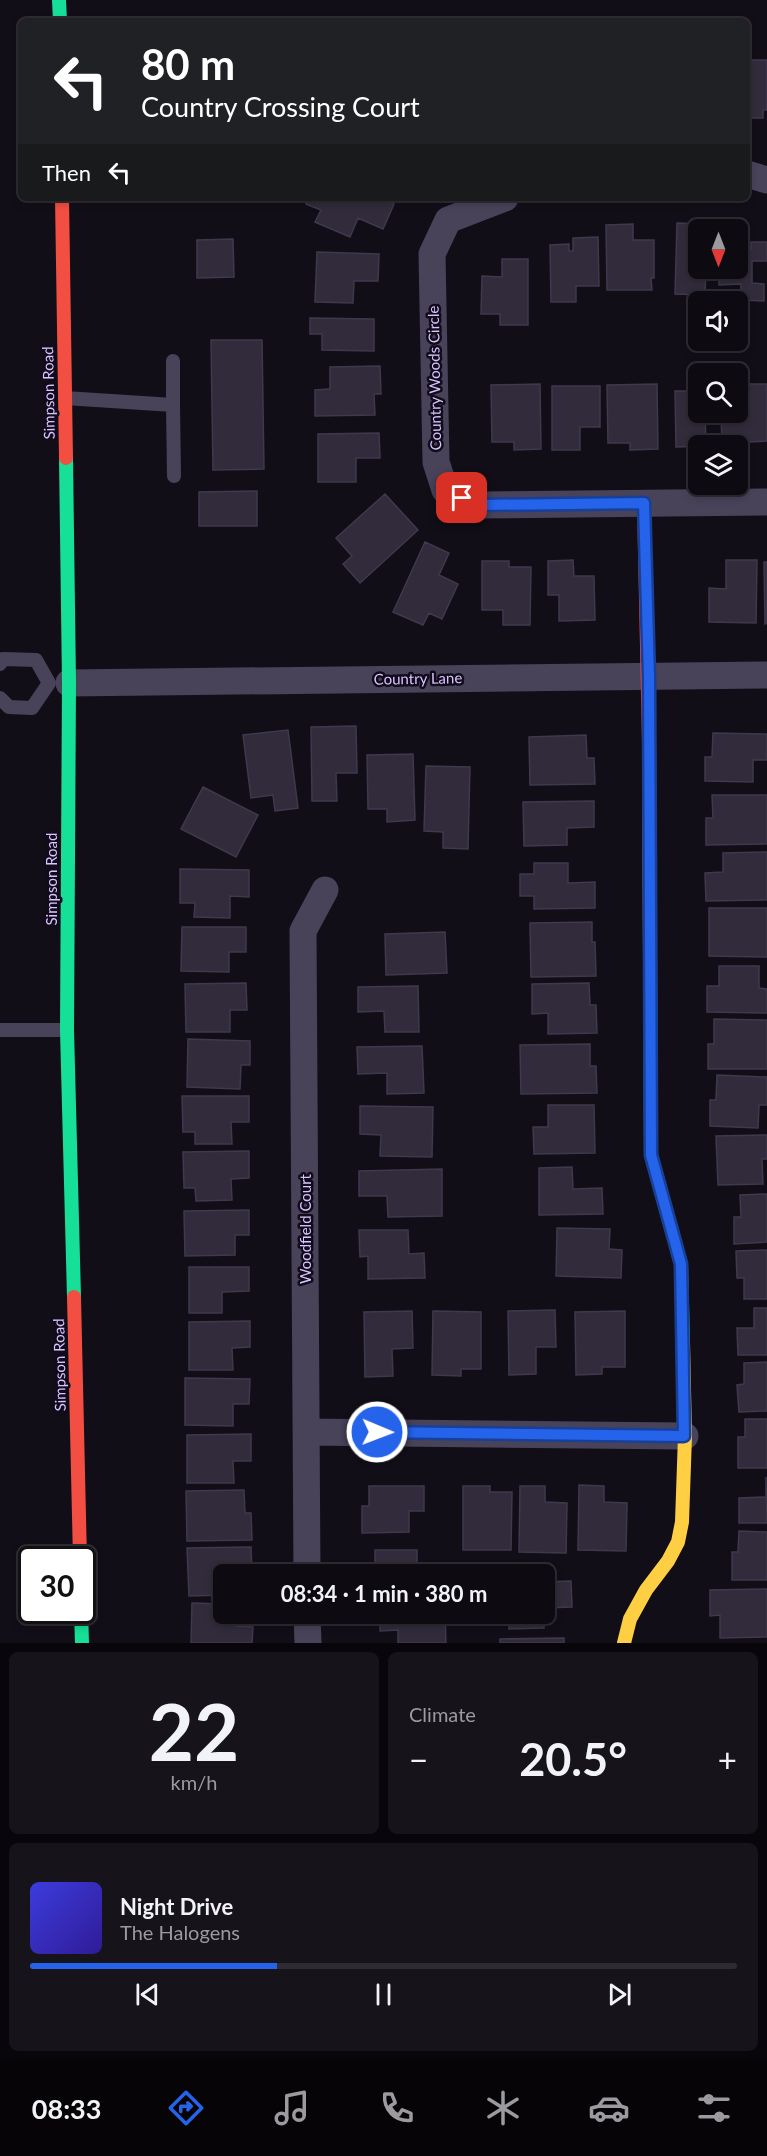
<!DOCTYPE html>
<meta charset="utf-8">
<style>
body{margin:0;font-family:Lato,sans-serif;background:#17131b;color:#f1f3f6;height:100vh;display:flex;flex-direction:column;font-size:22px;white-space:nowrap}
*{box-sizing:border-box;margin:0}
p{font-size:20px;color:#9b9a9f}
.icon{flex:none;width:33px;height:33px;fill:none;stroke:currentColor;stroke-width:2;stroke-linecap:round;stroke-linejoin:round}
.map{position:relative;height:1643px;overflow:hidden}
.details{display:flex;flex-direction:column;gap:9px;padding:9px;background:#08060a;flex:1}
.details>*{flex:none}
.guide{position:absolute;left:18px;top:18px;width:732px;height:183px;border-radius:9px;box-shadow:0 3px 9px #0003,0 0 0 2px #2e2b32;background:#202124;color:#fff;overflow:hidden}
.needle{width:39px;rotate:180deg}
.tools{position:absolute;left:688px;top:219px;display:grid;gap:12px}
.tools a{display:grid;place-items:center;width:60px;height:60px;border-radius:9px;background:#0e0a12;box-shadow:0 3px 9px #0003,0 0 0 2px #2e2b32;font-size:30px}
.speed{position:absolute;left:18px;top:1546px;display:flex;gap:12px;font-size:30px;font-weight:700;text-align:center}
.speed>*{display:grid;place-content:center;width:78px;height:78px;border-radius:50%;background:#0e0a12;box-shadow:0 3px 9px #0003,0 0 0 2px #2e2b32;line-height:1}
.speed .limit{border:3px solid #111;border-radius:9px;background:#fff;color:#111}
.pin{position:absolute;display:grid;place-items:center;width:51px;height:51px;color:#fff;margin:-26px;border-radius:12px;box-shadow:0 3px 9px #0006}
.me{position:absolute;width:66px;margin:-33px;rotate:91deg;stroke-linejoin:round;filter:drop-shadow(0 0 4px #0008)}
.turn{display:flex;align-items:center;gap:21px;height:126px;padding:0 24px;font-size:27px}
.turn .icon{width:78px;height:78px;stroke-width:2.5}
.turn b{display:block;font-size:42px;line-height:51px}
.then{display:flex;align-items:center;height:57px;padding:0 24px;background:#0003;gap:12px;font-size:22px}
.big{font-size:45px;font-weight:700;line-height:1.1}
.details .widget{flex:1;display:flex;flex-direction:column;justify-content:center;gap:9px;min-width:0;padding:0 21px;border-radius:9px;background:#17131b}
.details .dial{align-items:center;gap:0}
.dial b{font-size:78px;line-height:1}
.song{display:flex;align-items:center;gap:18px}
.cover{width:72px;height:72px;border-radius:9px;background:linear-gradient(135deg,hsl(240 70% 55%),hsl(250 70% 35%))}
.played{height:6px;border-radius:3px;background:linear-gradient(90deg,#2563eb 35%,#2e2b32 35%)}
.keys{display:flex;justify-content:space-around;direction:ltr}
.heat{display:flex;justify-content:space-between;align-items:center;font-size:33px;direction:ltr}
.details .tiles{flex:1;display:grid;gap:9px;grid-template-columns:1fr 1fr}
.widget:last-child{grid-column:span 2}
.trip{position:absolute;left:213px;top:1564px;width:342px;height:60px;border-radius:9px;background:#0e0a12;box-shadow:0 3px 9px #0003,0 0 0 2px #2e2b32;font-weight:700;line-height:60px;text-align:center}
.tab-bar{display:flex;height:96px;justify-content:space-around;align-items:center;background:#060407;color:#9b9a9f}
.tab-bar .icon{width:42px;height:42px}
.tab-bar .active{color:#2563eb}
.tab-bar b{font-size:27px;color:#f1f3f6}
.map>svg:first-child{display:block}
.building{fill:#312b3b;stroke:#40384d;stroke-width:1.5}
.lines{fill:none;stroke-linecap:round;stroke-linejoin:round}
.lane{stroke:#484359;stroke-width:14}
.street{stroke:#484359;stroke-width:27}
.fast{stroke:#16e098;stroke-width:14}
.slow{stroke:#ffcf43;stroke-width:14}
.jam{stroke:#f24e42;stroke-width:14}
.route-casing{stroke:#184099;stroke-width:15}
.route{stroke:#2563eb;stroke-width:10}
.labels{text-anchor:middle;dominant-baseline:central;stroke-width:5;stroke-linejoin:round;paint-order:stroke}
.street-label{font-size:15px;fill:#d8c5ff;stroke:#110b1b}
</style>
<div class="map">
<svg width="767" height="1643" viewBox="0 0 767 1643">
<rect width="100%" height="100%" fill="#120e18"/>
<path class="building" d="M240,18V21H174V19Z
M749,60H767V110H763V118H749Z
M308,198H381L394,204L383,229L358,218L350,237L315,222L321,210L306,204Z
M677,223L707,224V230H699V268H706L705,295L675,294Z
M633,224V240H654V278H651L652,290H607L606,225Z
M738,236H745V249H751V242H767V261H752V283L764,284V301L741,300V284L719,285V268H738Z
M598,237L599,286H576V302H551L550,245L569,244V251H573V238Z
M233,239L234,277L197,278V240Z
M317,252L379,254L378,281H354L353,303L315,302Z
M502,259H528V325H500V314H481L482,276L502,277Z
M310,318L374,319V351L322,350V334H310Z
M211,340H262L264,469L213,470Z
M380,366L381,394H374L375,415L315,416V390L330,389V367Z
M540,384L541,449L514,450V442H492L491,385Z
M657,384L658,449L630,450V443H608L607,385Z
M742,384H767V441L748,442V448L738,449V446H722L721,412H738V398H743Z
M552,386H600V427H580V450H552Z
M675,391H699V412H705L706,446L676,447Z
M379,433L380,458H356V482H318V434Z
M257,491V526H199V492Z
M385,494L418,530L360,583L343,564L352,556L336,538Z
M425,542L449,553L439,575L458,584L442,619L429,613L423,625L393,612Z
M573,560L574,576H594L595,620L559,621V595H548V561Z
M726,560H757L756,623L709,622V588L726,589Z
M482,561H509V567H531L530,625H503V610H482Z
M764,562H767V623L765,624Z
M356,726L357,773H336L337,801H312L311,727Z
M288,730L298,808L275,811L273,795L251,798L243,735Z
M713,733L767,734V760H753V782L705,781V757H712Z
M586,735L587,758H594L595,784L530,785L529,737Z
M413,754L415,820L387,822V809H368L367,755Z
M426,766L470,767L468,849L443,848V832L424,831Z
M203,787L258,815L236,857L181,829Z
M712,795H767V844L706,845V818H713Z
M594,801V827L567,828V845L524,846L523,802Z
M767,852V900L706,901L705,873L723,872V853Z
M534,863H568V883L595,882V908L534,909V896H520V874H534Z
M180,869L249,870V897L230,896V918L194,917L195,903H180Z
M709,908H767V957L709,956Z
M592,922V942H595L596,976L531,977L530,923Z
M182,927H246V952H229V972L181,971Z
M445,932L447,973L386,975L385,934Z
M719,966H759V988L767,989V1013L707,1012V986H719Z
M246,983L247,1010H230V1032H186L185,984Z
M589,983L590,1005H596L597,1033L548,1034V1013L532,1014V984Z
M418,986L419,1032H385L384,1011L358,1012V987Z
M714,1019L767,1020V1069H708V1044H714Z
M188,1039L250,1041V1065H241L240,1089L187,1087Z
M590,1044V1066H596L597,1093L521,1094L520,1045Z
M422,1046L424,1093L387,1094V1073L358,1074L357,1047Z
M717,1075L767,1077V1105H759L758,1128L710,1126V1100H716Z
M182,1096H249V1122H231L232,1144H195V1132H183Z
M548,1105H594L595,1153L534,1154L533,1127H548Z
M360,1106L433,1107L432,1157L380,1156L381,1135L360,1134Z
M767,1135V1159H762L763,1184L718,1185L716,1136Z
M249,1151V1178L231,1179L232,1200L196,1201L195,1188H184L183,1152Z
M572,1167L573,1189L602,1188L603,1214L539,1215V1168Z
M442,1169V1216L388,1217L387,1196H359V1171Z
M767,1194V1242L734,1244V1217H741L740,1195Z
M249,1210V1235H235V1255L185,1256L184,1211Z
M557,1228L610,1229L609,1249L622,1250L621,1278L556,1276Z
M359,1230H408L409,1254L424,1253L425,1278L368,1279V1256L360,1257Z
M767,1250V1299H744V1278H737L736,1251Z
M189,1267H249V1291L222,1292V1313H189Z
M754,1308H767V1355H738L737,1328H754Z
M555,1310L556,1347H536V1374L509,1375L508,1311Z
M412,1311L413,1348L392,1349L393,1376L365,1377L364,1312Z
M433,1311L481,1312V1369H461V1376L432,1375Z
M625,1311V1367H602V1374L576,1375L575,1312Z
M250,1321V1347L232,1348L233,1370H189V1322Z
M767,1362V1411L739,1412L737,1385L744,1384V1363Z
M185,1378L250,1379L249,1404H233V1426L185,1425Z
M745,1419H767V1468H738V1437H745Z
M251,1434V1461H233L234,1483H187V1435Z
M766,1477L767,1523H739V1498L766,1497Z
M579,1485L604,1486V1502L627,1503L626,1551L578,1550Z
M369,1486H424V1511H409V1532L362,1533V1506H369Z
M463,1486H490V1492H512L511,1550H463Z
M520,1486H545V1502L567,1503L566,1553L519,1552Z
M244,1490L245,1513H251L252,1540L187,1541L186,1491Z
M739,1531L767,1532V1580H732V1552H738Z
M251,1547L252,1574L224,1575V1595L189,1596L187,1548Z
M375,1550H417V1575H362V1570H375Z
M571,1581L572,1607L544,1608V1582Z
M767,1589V1637L720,1638V1615L710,1616V1590Z
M192,1603L224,1604V1614H235V1626L253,1627L252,1643H191Z
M380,1614H445L446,1643H398V1630L380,1631Z
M509,1614H544V1628L509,1629Z
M564,1638V1643H500V1639Z"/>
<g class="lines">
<path class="lane" d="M65,398L173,405V361
M173,405L174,476
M0,664L3,659L36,660L49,683
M0,698L9,707L32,708L49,683
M0,1030H67"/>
<path class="street" d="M747,174L767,180
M505,198L448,220L432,254L436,462L445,490L479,505L767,502
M69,683L767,675
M306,1432L685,1436
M307,1575L303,931L325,890
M307,1614L308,1643"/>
<path class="fast" d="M59,0L60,21
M66,458L69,683L67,1030L74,1297
M650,955L651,1155L681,1264L683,1342
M81,1611L82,1643"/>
<path class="slow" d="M649,742L650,955
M624,1643L630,1619L646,1590L668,1561L678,1542L682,1522L685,1436L683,1342"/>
<path class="jam" d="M62,198L66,458
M644,503L649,742
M74,1297L80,1560"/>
</g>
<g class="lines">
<defs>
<path id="route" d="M377,1432L684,1436L681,1264L651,1155L649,676L644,503L479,505L462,498"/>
</defs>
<use href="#route" class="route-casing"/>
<use href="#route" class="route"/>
</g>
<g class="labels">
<g class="street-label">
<text transform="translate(434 378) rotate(-91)">Country Woods Circle</text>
<text transform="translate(48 393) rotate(-91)">Simpson Road</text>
<text transform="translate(418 678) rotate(-1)">Country Lane</text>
<text transform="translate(51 879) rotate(-90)">Simpson Road</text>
<text transform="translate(305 1229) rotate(-90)">Woodfield Court</text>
<text transform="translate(59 1365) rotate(-91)">Simpson Road</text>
</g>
</g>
</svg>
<div class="tools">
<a><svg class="needle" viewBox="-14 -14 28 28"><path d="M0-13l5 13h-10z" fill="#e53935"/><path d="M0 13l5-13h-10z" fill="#9b9a9f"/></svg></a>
<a><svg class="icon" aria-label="sound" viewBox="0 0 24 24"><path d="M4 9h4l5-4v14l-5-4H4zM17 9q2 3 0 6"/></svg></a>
<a><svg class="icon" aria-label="search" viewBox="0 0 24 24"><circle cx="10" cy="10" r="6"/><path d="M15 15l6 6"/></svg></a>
<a><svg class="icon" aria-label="layers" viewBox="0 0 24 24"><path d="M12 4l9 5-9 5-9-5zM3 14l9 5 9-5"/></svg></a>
</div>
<div class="speed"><div class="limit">30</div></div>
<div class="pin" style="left:462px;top:498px;background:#d93025"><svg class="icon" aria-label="arrive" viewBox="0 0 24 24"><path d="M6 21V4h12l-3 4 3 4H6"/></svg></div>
<svg class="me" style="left:377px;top:1432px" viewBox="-20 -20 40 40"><circle r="17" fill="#2563eb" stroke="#fff" stroke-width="3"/><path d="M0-11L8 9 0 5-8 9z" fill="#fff"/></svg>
<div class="trip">08:34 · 1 min · 380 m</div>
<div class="guide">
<div class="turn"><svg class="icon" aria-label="left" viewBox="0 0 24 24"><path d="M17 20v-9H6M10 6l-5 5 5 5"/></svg><div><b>80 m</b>Country Crossing Court</div></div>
<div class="then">Then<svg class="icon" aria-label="left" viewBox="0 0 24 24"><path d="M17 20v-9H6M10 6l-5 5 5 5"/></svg></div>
</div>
</div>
<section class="details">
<div class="tiles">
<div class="widget dial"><b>22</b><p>km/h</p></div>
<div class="widget"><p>Climate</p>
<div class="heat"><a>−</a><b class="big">20.5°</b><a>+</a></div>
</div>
<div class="widget">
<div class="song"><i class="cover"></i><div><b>Night Drive</b><p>The Halogens</p></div></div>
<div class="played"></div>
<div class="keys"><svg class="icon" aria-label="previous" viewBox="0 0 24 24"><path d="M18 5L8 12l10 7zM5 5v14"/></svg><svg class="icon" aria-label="pause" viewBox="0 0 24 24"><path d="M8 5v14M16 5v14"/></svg><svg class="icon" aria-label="next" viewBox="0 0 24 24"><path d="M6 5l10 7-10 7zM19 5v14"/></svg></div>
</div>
</div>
</section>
<nav class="tab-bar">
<b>08:33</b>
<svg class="icon active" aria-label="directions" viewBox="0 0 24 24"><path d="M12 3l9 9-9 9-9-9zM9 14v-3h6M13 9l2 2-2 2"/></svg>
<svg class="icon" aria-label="music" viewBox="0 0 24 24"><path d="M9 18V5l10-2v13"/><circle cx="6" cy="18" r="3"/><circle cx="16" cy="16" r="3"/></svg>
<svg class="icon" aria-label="phone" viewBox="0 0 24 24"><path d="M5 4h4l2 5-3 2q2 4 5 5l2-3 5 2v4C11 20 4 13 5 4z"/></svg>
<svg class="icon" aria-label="climate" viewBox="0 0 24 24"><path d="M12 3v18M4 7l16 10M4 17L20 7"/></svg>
<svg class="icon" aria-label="car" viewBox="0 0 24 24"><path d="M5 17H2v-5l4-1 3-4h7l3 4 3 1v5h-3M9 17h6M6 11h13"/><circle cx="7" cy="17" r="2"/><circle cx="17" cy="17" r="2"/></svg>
<svg class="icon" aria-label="filters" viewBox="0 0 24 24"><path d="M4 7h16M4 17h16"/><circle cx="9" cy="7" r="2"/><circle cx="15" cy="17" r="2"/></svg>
</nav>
